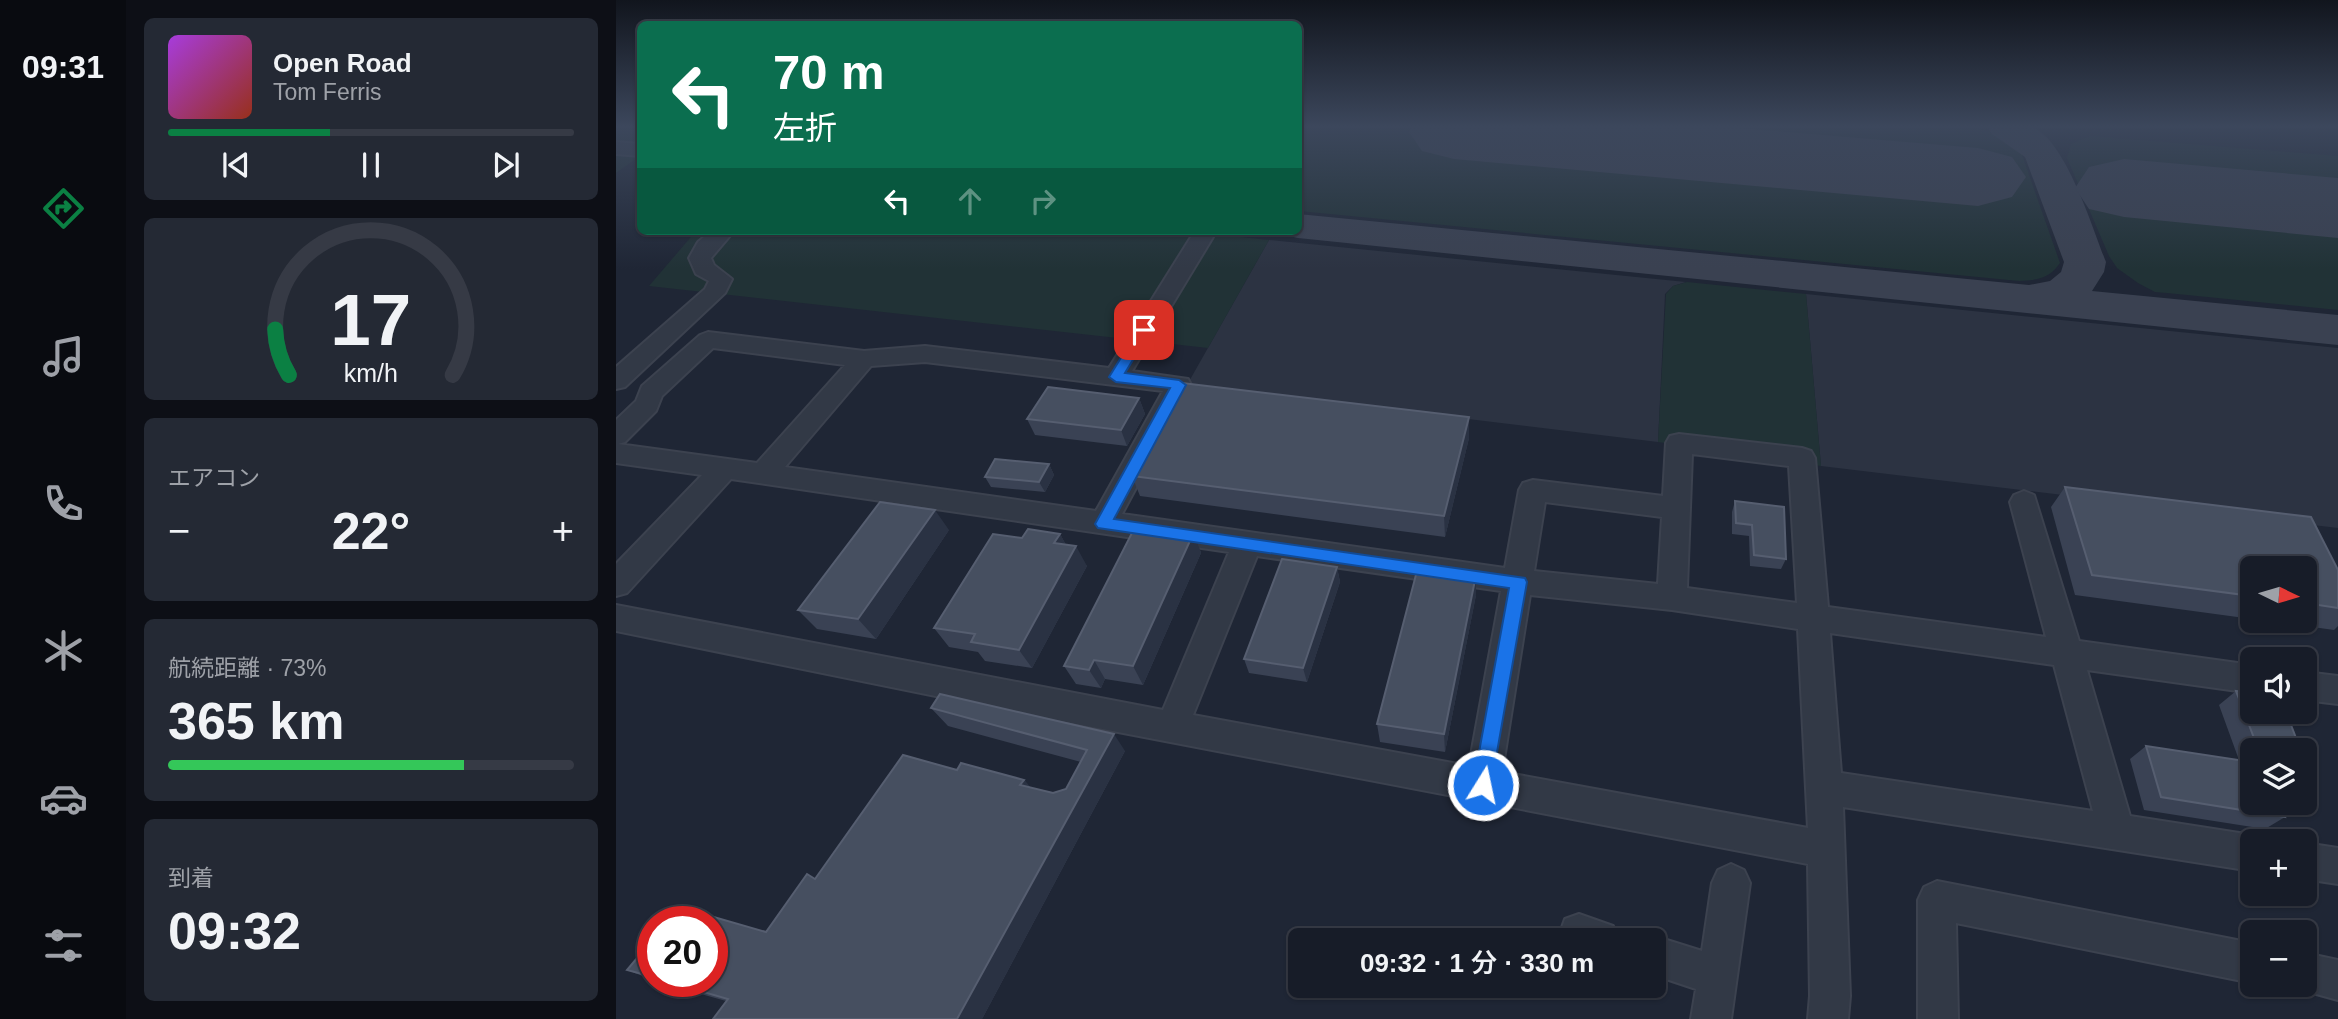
<!DOCTYPE html>
<html lang="ja">
<meta charset="utf-8">
<style>
body{margin:0;font-family:Helvetica,"Noto Sans JP",sans-serif;background:#242934;color:#f1f3f6;height:100vh;display:flex;flex-direction:column;font-size:26px;white-space:nowrap}
*{box-sizing:border-box;margin:0}
p{font-size:23px;color:#9ea1a8}
.icon{flex:none;width:38px;height:38px;fill:none;stroke:currentColor;stroke-width:2;stroke-linecap:round;stroke-linejoin:round}
.map{position:relative;flex:1;overflow:hidden}
.details{display:flex;flex-direction:column;gap:18px;padding:18px;background:#0d0f16;width:490px}
.details>*{flex:none}
.top-card{position:absolute;left:21px;top:21px;width:665px;height:214px;border-radius:10px;box-shadow:0 2px 5px #0004,0 0 0 2px #363a45;background:#0b6e4f;color:#fff;overflow:hidden}
.needle{width:46px;rotate:95deg}
.tools{position:absolute;left:1624px;top:556px;display:grid;gap:14px}
.tools a{display:grid;place-items:center;width:77px;height:77px;border-radius:10px;background:#171c28;box-shadow:0 2px 5px #0004,0 0 0 2px #363a45;font-size:35px}
.speed{position:absolute;left:21px;top:906px;display:flex;gap:14px;font-size:35px;font-weight:700;text-align:center}
.speed>*{display:grid;place-content:center;width:91px;height:91px;border-radius:50%;background:#171c28;box-shadow:0 2px 5px #0004,0 0 0 2px #363a45;line-height:1}
.speed .limit{border:10px solid #d22;background:#fff;color:#111}
.pin{position:absolute;display:grid;place-items:center;width:60px;height:60px;color:#fff;margin:-30px;border-radius:14px;box-shadow:0 4px 10px #0006}
.me{position:absolute;width:77px;margin:-38px;rotate:10deg;stroke-linejoin:round;filter:drop-shadow(0 0 5px #0008)}
.turn{display:flex;align-items:center;gap:24px;height:147px;padding:0 21px;font-size:32px}
.turn .icon{width:91px;height:91px;stroke-width:2.5}
.turn b{display:block;font-size:49px;line-height:60px}
.lanes{display:flex;align-items:center;height:66px;padding:0 21px;background:#0003;justify-content:center;gap:35px;direction:ltr}
.lanes .off{opacity:.35}
.big{font-size:52px;font-weight:600;line-height:1.1}
.details .widget{flex:1;display:flex;flex-direction:column;justify-content:center;gap:10px;min-width:0;padding:0 24px;border-radius:10px;background:#242934}
.details .dial{align-items:center;gap:0}
.dial svg{height:182px;overflow:visible;fill:none;stroke:#363a45;stroke-width:7;stroke-linecap:round;text-anchor:middle}
.dial text{fill:#f1f3f6;stroke:none}
.song{display:flex;align-items:center;gap:21px}
.cover{width:84px;height:84px;border-radius:10px;background:linear-gradient(135deg,hsl(280 70% 55%),hsl(10 70% 35%))}
.played{height:7px;border-radius:4px;background:linear-gradient(90deg,#0b8043 40%,#363a45 40%)}
.keys{display:flex;justify-content:space-around;direction:ltr}
.heat{display:flex;justify-content:space-between;align-items:center;font-size:38px;direction:ltr}
.charge{height:10px;border-radius:5px;background:linear-gradient(90deg,#34c759 73%,#363a45 0)}
.trip{position:absolute;left:672px;top:928px;width:378px;height:70px;border-radius:10px;background:#171c28;box-shadow:0 2px 5px #0004,0 0 0 2px #363a45;font-weight:600;line-height:70px;text-align:center}
main{display:flex;flex:1;min-height:0}
.menu{display:flex;flex-direction:column;width:126px;justify-content:space-around;align-items:center;background:#090b10;color:#9ea1a8}
.menu .icon{width:49px;height:49px}
.menu .selected{color:#0b8043}
.menu b{font-size:32px;color:#f1f3f6}
.map>svg:first-child{display:block}
.airport{fill:#2c3342}
.green{fill:#213236}
.lines{fill:none;stroke-linecap:round;stroke-linejoin:round}
.taxiway{fill:#3a4151;fill-rule:evenodd}
.runway{fill:#3a4151;fill-rule:evenodd}
.minor-casing{stroke:#3c424f;stroke-width:4}
.minor{fill:#323946;fill-rule:evenodd}
.wall{fill:#3a4254}
.shaded-wall{fill:#2a3243}
.building{fill:#464f60;stroke:#565e70;stroke-width:2}
.route{fill:#1a73e8;stroke:#114b97;stroke-width:2}
</style>
<main>
<nav class="menu">
<b>09:31</b>
<svg class="icon selected" aria-label="directions" viewBox="0 0 24 24"><path d="M12 3l9 9-9 9-9-9zM9 14v-3h6M13 9l2 2-2 2"/></svg>
<svg class="icon" aria-label="music" viewBox="0 0 24 24"><path d="M9 18V5l10-2v13"/><circle cx="6" cy="18" r="3"/><circle cx="16" cy="16" r="3"/></svg>
<svg class="icon" aria-label="phone" viewBox="0 0 24 24"><path d="M5 4h4l2 5-3 2q2 4 5 5l2-3 5 2v4C11 20 4 13 5 4z"/></svg>
<svg class="icon" aria-label="climate" viewBox="0 0 24 24"><path d="M12 3v18M4 7l16 10M4 17L20 7"/></svg>
<svg class="icon" aria-label="car" viewBox="0 0 24 24"><path d="M5 17H2v-5l4-1 3-4h7l3 4 3 1v5h-3M9 17h6M6 11h13"/><circle cx="7" cy="17" r="2"/><circle cx="17" cy="17" r="2"/></svg>
<svg class="icon" aria-label="filters" viewBox="0 0 24 24"><path d="M4 7h16M4 17h16"/><circle cx="9" cy="7" r="2"/><circle cx="15" cy="17" r="2"/></svg>
</nav>
<section class="details">
<div class="widget">
<div class="song"><i class="cover"></i><div><b>Open Road</b><p>Tom Ferris</p></div></div>
<div class="played"></div>
<div class="keys"><svg class="icon" aria-label="previous" viewBox="0 0 24 24"><path d="M18 5L8 12l10 7zM5 5v14"/></svg><svg class="icon" aria-label="pause" viewBox="0 0 24 24"><path d="M8 5v14M16 5v14"/></svg><svg class="icon" aria-label="next" viewBox="0 0 24 24"><path d="M6 5l10 7-10 7zM19 5v14"/></svg></div>
</div>
<div class="widget dial"><svg viewBox="0 0 100 80">
<path d="M14 69A42 42 0 1 1 86 69"/>
<path d="M14 69A42 42 0 0 1 8 49" stroke="#0b8043"/>
<text x="50" y="56" font-size="32" font-weight="700">17</text>
<text x="50" y="72" font-size="11">km/h</text>
</svg></div>
<div class="widget"><p>エアコン</p>
<div class="heat"><a>−</a><b class="big">22°</b><a>+</a></div>
</div>
<div class="widget"><p>航続距離 · 73%</p><b class="big">365 km</b><div class="charge"></div></div>
<div class="widget"><p>到着</p><b class="big">09:32</b></div>
</section>
<div class="map">
<svg width="1722" height="1019" viewBox="0 0 1722 1019">
<rect width="100%" height="100%" fill="#1f2635"/>
<path class="airport" d="M653,240L1070,282L1057,286L1049,294L1042,442L571,385Z
M1190,294L1722,348V528L1205,466Z"/>
<path class="green" d="M0,126H24V156L0,173Z
M683,126L1357,127L1390,137L1404,149L1444,263C1433,279 1421,280 1403,281L683,211Z
M1474,136L1722,156V310L1551,293L1539,292L1522,283L1501,268L1493,256L1451,158L1455,144Z
M80,231H568L653,240L592,348L33,286Z
M1071,282L1190,294L1205,466L1042,442L1050,294L1057,286Z"/>
<g class="lines">
<path class="taxiway" d="M1371,126C1384,126 1403,123 1415,127C1449,137 1477,230 1490,262L1488,272L1476,291L1722,315V345L682,238L668,235L665,231H682V214L1413,285L1434,281L1445,272L1448,262L1409,157L1376,134Z"/>
<path class="runway" d="M796,126H1099L1362,148L1396,157L1410,177L1396,197L1362,206L838,159L806,151L793,132Z
M1508,159L1722,178V238L1508,217L1473,209L1459,188L1473,167Z"/>
<defs>
<path id="minor" d="M0,142L24,144V156L0,154Z
M95,231H118L95,258L98,265L116,279L109,293L9,387L0,389V367L89,289L93,281L80,274L73,258L82,242Z
M587,231L597,237L516,371L572,379L575,385L506,514L889,568L903,490L907,483L917,480L1047,496L1050,443L1054,436L1063,434L1186,448L1195,451L1199,458L1212,607L1430,637L1394,502L1398,495L1408,491L1418,495L1463,641L1636,665V693L1471,670L1514,816L1636,835L1649,840L1636,842V871L1227,807L1234,996L1232,1019H1192L1194,996L1192,864L408,714L0,631V605L547,710L613,552L115,479L11,593L0,596V564L86,475L0,463V420L20,401L26,386L84,335L92,332L248,351L309,346L493,368L575,237L578,232ZM97,348L229,365L141,463L2,444L9,442L40,411L46,396ZM309,362L547,391L480,511L169,467L255,366ZM1076,454L1173,466L1181,603L1071,588ZM929,502L1046,517L1042,584L918,571ZM641,556L885,591L853,766L577,715ZM914,595L1056,610L1182,629L1192,828L886,772ZM1214,633L1438,665L1477,811L1225,773Z
M1689,672L1722,676V704L1689,700Z
M1689,843L1722,848V884L1689,879Z
M1115,864L1128,870L1134,883L1115,1019H1075L1080,989L1038,975V940H1030L1038,936L1086,951L1096,883L1102,870Z
M1321,881L1636,943V983L1340,923L1342,1019H1302V900L1308,887Z
M963,914L997,926L1002,940H947L944,933L949,919Z
M1689,953L1722,960V1000L1675,987L1689,985Z"/>
</defs>
<use href="#minor" class="minor-casing"/>
<use href="#minor" class="minor"/>
</g>
<path class="wall" d="M523,398L529,414L511,446L419,435L411,419Z
M853,438L829,537L524,496L516,476Z
M433,464L438,475L429,492L375,487L369,477Z
M1449,487L1722,570V626L1718,630L1655,621H1689V569H1636V619L1459,595L1435,507Z
M1119,501L1170,559L1165,569L1134,566L1133,536L1116,534V512Z
M333,530L260,639L201,629L182,610Z
M578,532L585,553L527,685L489,679L485,688L460,684L448,666Z
M444,534L450,545L471,566L416,668L369,661L362,652L333,647L318,628L406,538Z
M721,567L724,582L691,682L633,673L628,659Z
M860,595L829,752L764,742L761,724Z
M1620,691L1685,751H1636V803L1669,817L1649,829L1528,810L1514,759L1530,746L1623,760L1603,705Z
M315,708L509,751L366,1019H97L110,1001L42,982H96L150,932L199,879L341,770L408,780L415,788L437,793L450,789L465,762L332,726Z
M1689,759L1697,780L1689,785Z
M37,939V980L11,970Z"/>
<path class="shaded-wall" d="M523,398L529,414L511,446L505,430Z
M853,417V438L829,537L828,516Z
M433,464L438,475L429,492L423,482Z
M319,510L333,530L260,639L242,619Z
M578,532L585,553L527,685L517,666Z
M444,534L455,554L438,543Z
M460,546L471,566L416,668L403,650Z
M721,567L724,582L691,682L687,668Z
M860,575V595L829,752L828,734Z
M478,660L489,679L485,688L473,670Z
M498,734L509,751L366,1019H341Z
M408,780L422,796L404,785Z"/>
<path class="building" d="M566,383L853,417L828,516L516,476Z
M432,387L523,398L505,430L411,419Z
M379,459L433,464L423,482L369,477Z
M1449,487L1695,517L1722,570V608L1689,603V569H1636V596L1476,575Z
M1119,501L1168,507L1170,559L1138,555L1136,525L1120,523Z
M264,502L319,510L242,619L182,610Z
M520,525L578,532L517,666L478,660L473,670L448,666Z
M412,529L444,534L438,543L460,546L403,650L355,642L359,634L318,628L377,534L406,538Z
M666,559L721,567L687,668L628,659Z
M802,567L860,575L828,734L761,724Z
M1620,691L1636,693V712H1670L1685,751H1643Z
M324,694L498,734L341,1019H97L112,999L53,982H96V922H51L63,907L150,932L191,874L199,879L287,755L341,770L345,763L408,780L404,785L437,793L450,789L471,750L315,708Z
M1530,746L1636,762V803H1663L1669,817L1545,797Z
M1689,759L1697,780L1689,779Z
M37,939V977L11,970Z"/>
<linearGradient id="sky" x2="0" y2="1"><stop stop-color="#11151d"/><stop offset="0.47" stop-color="#3c475c"/><stop offset="1" stop-color="#3c475c" stop-opacity="0"/></linearGradient>
<rect width="1722" height="269" fill="url(#sky)"/>
<path class="route" d="M528,326L535,330L509,373L563,380L570,385L498,519L909,578L911,582L874,792L867,795L860,792L857,785L893,588L482,528L479,524L554,388L500,382L493,377L524,327Z"/>
</svg>
<div class="tools">
<a><svg class="needle" viewBox="-14 -14 28 28"><path d="M0-13l5 13h-10z" fill="#e53935"/><path d="M0 13l5-13h-10z" fill="#9ea1a8"/></svg></a>
<a><svg class="icon" aria-label="sound" viewBox="0 0 24 24"><path d="M4 9h4l5-4v14l-5-4H4zM17 9q2 3 0 6"/></svg></a>
<a><svg class="icon" aria-label="layers" viewBox="0 0 24 24"><path d="M12 4l9 5-9 5-9-5zM3 14l9 5 9-5"/></svg></a>
<a>+</a>
<a>−</a>
</div>
<div class="speed"><div class="limit">20</div></div>
<div class="pin" style="left:528px;top:330px;background:#d93025"><svg class="icon" aria-label="arrive" viewBox="0 0 24 24"><path d="M6 21V4h12l-3 4 3 4H6"/></svg></div>
<svg class="me" style="left:867px;top:785px" viewBox="-20 -20 40 40"><circle r="17" fill="#1a73e8" stroke="#fff" stroke-width="3"/><path d="M0-11L8 9 0 5-8 9z" fill="#fff"/></svg>
<div class="trip">09:32 · 1 分 · 330 m</div>
<div class="top-card">
<div class="turn"><svg class="icon" aria-label="left" viewBox="0 0 24 24"><path d="M17 20v-9H6M10 6l-5 5 5 5"/></svg><div><b>70 m</b>左折</div></div>
<div class="lanes"><svg class="icon" aria-label="left" viewBox="0 0 24 24"><path d="M17 20v-9H6M10 6l-5 5 5 5"/></svg><svg class="icon off" aria-label="ahead" viewBox="0 0 24 24"><path d="M12 20V5M6 11l6-6 6 6"/></svg><svg class="icon off" aria-label="right" viewBox="0 0 24 24"><path d="M7 20v-9h11M14 6l5 5-5 5"/></svg></div>
</div>
</div>
</main>
